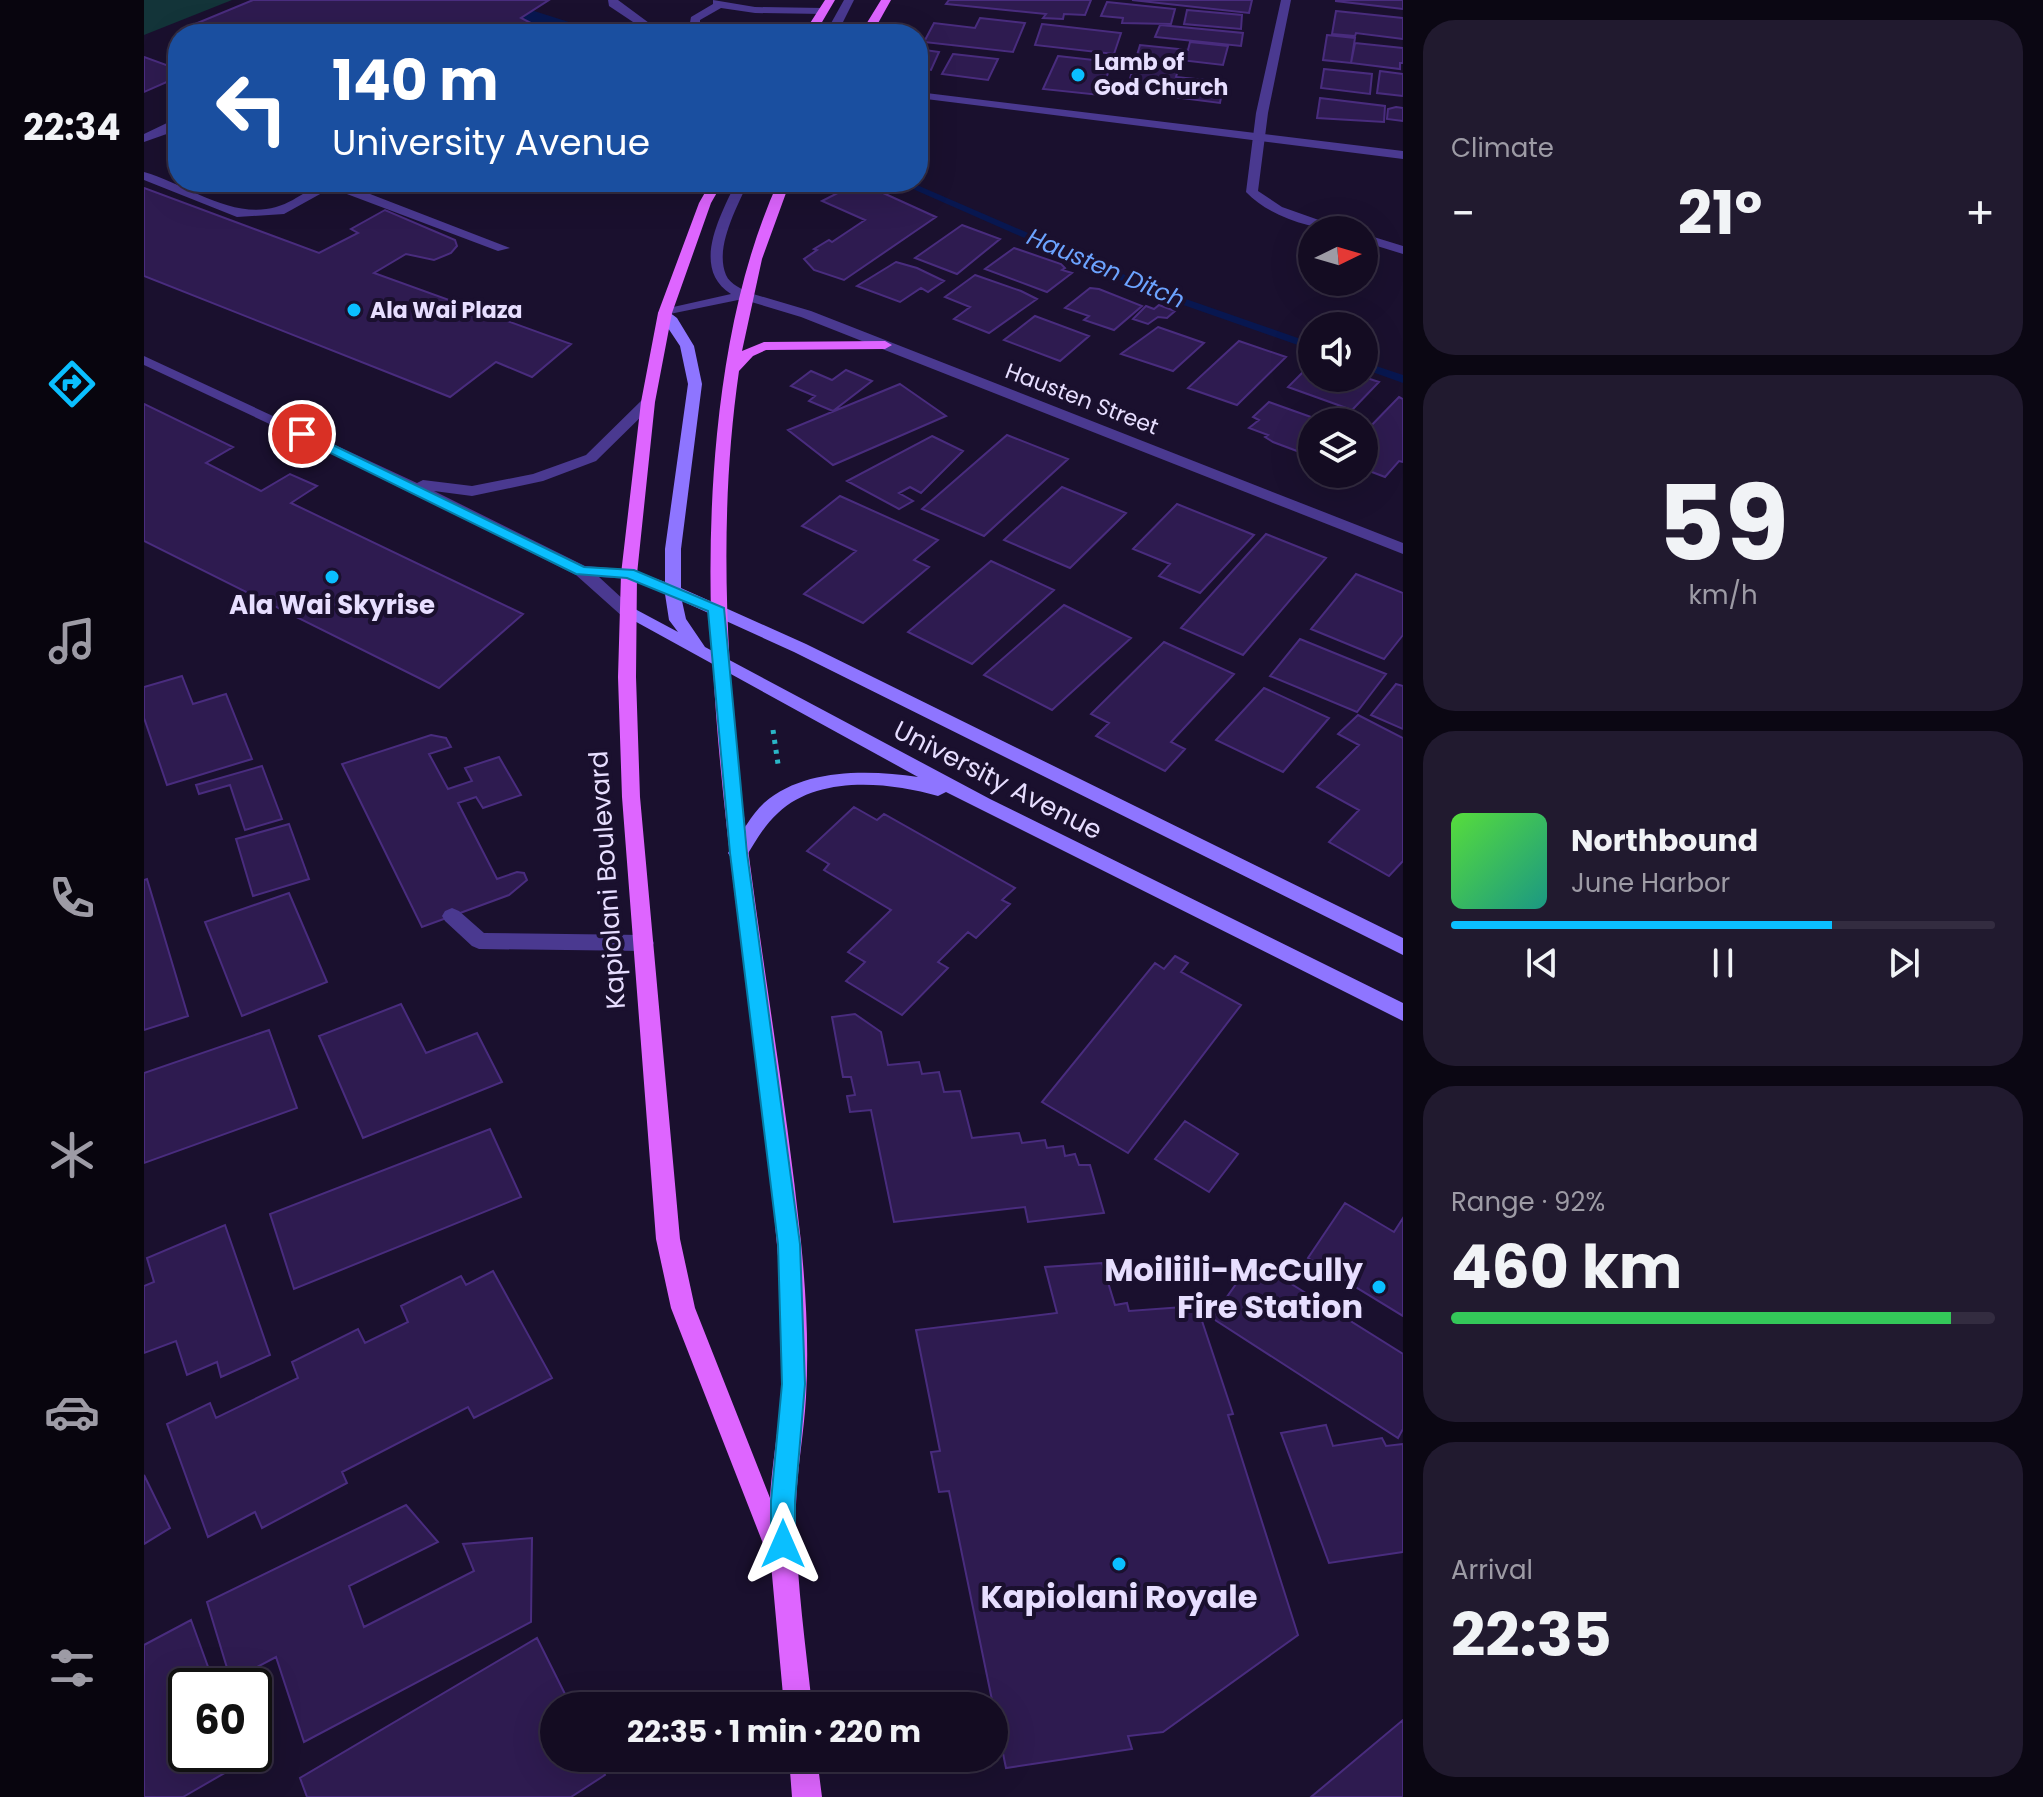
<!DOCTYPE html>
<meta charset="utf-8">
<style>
body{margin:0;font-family:Poppins,sans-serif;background:#211a2f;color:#f1f3f6;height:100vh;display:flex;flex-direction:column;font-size:30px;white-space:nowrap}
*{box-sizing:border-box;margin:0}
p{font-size:26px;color:#9d9ba5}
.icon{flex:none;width:44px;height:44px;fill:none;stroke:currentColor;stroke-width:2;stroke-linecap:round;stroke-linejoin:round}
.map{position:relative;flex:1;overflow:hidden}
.drawer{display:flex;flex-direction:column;gap:20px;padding:20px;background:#0b0713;width:640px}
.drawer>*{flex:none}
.guide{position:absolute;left:24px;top:24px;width:760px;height:168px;border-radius:32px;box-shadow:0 8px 32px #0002,0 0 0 2px #332c40;background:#1a4fa0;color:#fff;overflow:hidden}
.needle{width:52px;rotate:85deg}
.buttons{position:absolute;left:1154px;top:216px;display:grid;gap:16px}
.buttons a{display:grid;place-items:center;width:80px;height:80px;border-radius:50%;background:#140c22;box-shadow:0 8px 32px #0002,0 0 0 2px #332c40;font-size:40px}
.speed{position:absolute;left:24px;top:1668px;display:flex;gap:16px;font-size:40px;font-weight:700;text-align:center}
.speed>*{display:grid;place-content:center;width:104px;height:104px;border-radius:50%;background:#140c22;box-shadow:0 8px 32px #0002,0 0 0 2px #332c40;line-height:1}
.speed .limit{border:4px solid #111;border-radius:12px;background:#fff;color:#111}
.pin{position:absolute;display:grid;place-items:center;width:68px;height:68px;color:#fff;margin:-34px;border:4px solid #fff;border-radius:50%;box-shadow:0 2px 8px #0007}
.me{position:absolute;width:88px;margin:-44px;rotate:0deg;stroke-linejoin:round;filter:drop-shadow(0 0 6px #0008)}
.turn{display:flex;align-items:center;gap:28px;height:168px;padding:0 32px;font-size:36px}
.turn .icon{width:104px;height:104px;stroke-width:2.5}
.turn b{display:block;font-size:56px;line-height:68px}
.big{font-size:60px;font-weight:700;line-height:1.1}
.drawer .widget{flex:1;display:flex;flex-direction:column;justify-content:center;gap:12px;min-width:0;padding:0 28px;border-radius:32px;background:#211a2f}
.drawer .dial{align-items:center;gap:0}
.dial b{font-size:104px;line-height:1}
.song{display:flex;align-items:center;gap:24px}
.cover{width:96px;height:96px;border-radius:12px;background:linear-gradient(135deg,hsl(110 70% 55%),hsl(170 70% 35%))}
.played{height:8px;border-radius:4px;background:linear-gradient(90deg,#0abfff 70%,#332c40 70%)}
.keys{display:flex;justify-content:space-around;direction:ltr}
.heat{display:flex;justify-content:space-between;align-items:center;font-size:44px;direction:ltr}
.charge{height:12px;border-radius:6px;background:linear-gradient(90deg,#34c759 92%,#332c40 0)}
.trip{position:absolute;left:396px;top:1692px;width:468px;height:80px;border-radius:40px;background:#140c22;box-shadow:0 8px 32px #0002,0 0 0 2px #332c40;font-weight:700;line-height:80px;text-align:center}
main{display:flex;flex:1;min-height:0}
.dock{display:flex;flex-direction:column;width:144px;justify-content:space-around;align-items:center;background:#08050e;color:#9d9ba5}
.dock .icon{width:56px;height:56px}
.dock .active{color:#0abfff}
.dock b{font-size:36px;color:#f1f3f6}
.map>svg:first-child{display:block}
.green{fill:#133439}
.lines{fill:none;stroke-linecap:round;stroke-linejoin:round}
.stream{fill:#081750;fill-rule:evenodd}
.canal{fill:#081750;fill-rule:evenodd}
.building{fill:#2e1b50;stroke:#492c7e;stroke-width:2}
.path{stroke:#2ab7c7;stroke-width:5;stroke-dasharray:4 6;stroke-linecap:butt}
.service{fill:#4a3990;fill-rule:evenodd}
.minor{fill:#4a3990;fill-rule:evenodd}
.tertiary{fill:#4a3990;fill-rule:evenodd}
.secondary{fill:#8e75ff;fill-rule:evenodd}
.primary{fill:#de65ff;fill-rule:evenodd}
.route{fill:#0abfff;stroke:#067ca6;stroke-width:2}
.poi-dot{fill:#0abfff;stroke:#1a102e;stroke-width:3}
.labels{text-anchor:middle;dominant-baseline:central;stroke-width:8;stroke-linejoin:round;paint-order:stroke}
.far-poi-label{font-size:22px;font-weight:bold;fill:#e7deff;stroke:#1a102e;text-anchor:start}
.far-street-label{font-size:22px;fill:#e7deff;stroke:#1a102e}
.far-water-label{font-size:24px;font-style:italic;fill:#6ca3ff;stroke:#1a102e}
.poi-label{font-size:26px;font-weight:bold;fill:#e7deff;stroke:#1a102e}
.street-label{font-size:26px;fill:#e7deff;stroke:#1a102e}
.near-poi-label{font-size:32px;font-weight:bold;fill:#e7deff;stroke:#1a102e;text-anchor:end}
</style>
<main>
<nav class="dock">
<b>22:34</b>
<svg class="icon active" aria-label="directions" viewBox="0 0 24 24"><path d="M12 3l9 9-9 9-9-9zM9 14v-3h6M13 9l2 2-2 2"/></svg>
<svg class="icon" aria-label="music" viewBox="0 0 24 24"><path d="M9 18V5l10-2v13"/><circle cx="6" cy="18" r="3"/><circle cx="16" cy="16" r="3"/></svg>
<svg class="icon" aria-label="phone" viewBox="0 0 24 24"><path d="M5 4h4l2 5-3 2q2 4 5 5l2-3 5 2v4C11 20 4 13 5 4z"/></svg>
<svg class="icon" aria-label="climate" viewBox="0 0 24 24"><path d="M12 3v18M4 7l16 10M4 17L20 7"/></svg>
<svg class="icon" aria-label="car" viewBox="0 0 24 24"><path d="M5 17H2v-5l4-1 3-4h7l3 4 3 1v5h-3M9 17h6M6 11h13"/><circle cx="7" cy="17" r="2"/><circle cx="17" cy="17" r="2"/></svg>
<svg class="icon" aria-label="filters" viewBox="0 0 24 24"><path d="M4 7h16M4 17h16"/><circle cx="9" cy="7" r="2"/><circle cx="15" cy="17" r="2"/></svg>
</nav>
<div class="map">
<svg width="1259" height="1797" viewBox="0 0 1259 1797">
<rect width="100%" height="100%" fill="#1a102e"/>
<path class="green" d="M0,0H88L0,35Z"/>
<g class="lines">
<path class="stream" d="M753,182H766L1016,290L1168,343V350L1008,294Z
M1220,362L1259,375V383L1220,369Z"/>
<path class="canal" d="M310,0H355L428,23L454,27L458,34H399L314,6Z"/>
</g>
<path class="building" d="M109,0H405L377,18L408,34H77L51,24Z
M805,0H947L941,15L920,14L919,19L899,18L902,14L802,4Z
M988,0H1108L1105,13Z
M1259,0V9L1192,1V0Z
M963,2L1031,9L1027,24L978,23L979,18L957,16Z
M1043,10L1098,15L1097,29L1040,24Z
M1192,11L1259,18V39L1212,33L1211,36L1188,34Z
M836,18L881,23L869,52L780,42L790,23L831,28Z
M898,24L977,33L970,54L891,45Z
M1016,25L1099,33L1097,46L1011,37Z
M1183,35L1211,38L1207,63L1179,60Z
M1046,42L1084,46L1079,65L1037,60L1032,77L1080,82L1076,103L1029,97L1032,87L985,82L996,45L1044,50Z
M1211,43L1259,48V63H1256V69L1207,63Z
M774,49L795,52L787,70L774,68Z
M809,54L854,59L844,80L798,74Z
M914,56L968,62L956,95L899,89Z
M0,57L22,65L34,62V77L0,92Z
M1180,69L1228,74L1226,94L1177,88Z
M1236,71L1259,74V96L1233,93Z
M1176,98L1241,106L1240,122L1173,118Z
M1252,107L1259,108V121L1243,119L1244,109Z
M715,182L792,217L700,280L670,270L660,259L673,250L670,249L685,240L688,242L721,220L678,201Z
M0,188L175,253L214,233L207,229L241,210L311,240L313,246L307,253L290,260L262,254L230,273L427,344L388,377L352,362L306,397L0,276Z
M818,225L856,239L813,274L771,258Z
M870,248L917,264L921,268L918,270L928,273L903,292L841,269Z
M752,262L773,268L800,281L784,292L777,288L756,302L713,286Z
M831,275L877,291L893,299L845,333L810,319L826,307L801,297Z
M946,288L955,289L998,306L970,330L940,320L945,316L921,308Z
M1015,305L1031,311L1023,318L1014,317L1004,324L989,319L1002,306L1010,309Z
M891,316L945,336L916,361L860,340Z
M1014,327L1060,343L1029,371L977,354Z
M1095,341L1142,357L1093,405L1044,388Z
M1168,363V378L1220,377L1235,382L1208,410L1144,387Z
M702,370L728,381L689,411L665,401L671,396L647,386L667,371L688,380Z
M756,384L802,416L689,465L644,430Z
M1255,397L1259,399V462L1255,461L1241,477L1220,469V433Z
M1125,402L1181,422H1168V446L1161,454L1129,442L1121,437L1124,435L1105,428L1115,420L1109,417Z
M0,404L89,447L62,463L117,491L146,474L173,486L147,503L379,614L295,688L0,541Z
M863,435L924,459L840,536L778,509Z
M788,436L819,451L777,493L766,487L755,493L769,501L755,509L703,481Z
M918,487L982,513L926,568L860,540Z
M696,496L794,540L770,560L785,567L719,623L660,594L712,551L658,526Z
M1033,504L1110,535L1056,593L1015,576L1026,564L989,549Z
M1122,534L1182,558L1099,655L1037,628Z
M847,561L910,590L828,664L764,632Z
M1212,574L1259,593V635L1240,659L1167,629Z
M920,605L987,638L908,710L840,675Z
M1156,639L1242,674L1213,712L1126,676Z
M1020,642L1090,674L1027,742L1041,749L1021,771L952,736L965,723L947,714Z
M38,676L49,704L82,694L108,759L23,785L0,718V687Z
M1252,684L1259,686V729L1227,715Z
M1120,688L1185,718L1139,772L1072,740Z
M1214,715L1259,738V861L1245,876L1185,842L1215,810L1173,787L1215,745L1194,734Z
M287,735L302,738L307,747L285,754L304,789L328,781L321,768L355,757L377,795L339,808L332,797L314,803L353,879L373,872L380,873L383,880L365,895L278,927L198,764Z
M118,766L138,819L101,830L86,785L55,794L52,785Z
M710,807L733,820L740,814L871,888L858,900L866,904L832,938L824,932L794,962L804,968L758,1015L702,981L721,962L704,952L747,910L680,870L685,864L663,851Z
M145,824L165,879L109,896L92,839Z
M3,879L44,1016L0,1030V880Z
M145,893L183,982L98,1016L61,922Z
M1031,956L1044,963L1037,972L1097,1005L984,1153L898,1102L1011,963L1020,969Z
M257,1004L282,1053L333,1033L358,1082L219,1138L175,1036Z
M711,1014L737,1032L744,1065L775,1062L778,1074L795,1072L800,1092L816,1091L828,1138L875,1133L878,1143L901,1140L903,1148L919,1146L921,1156L931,1154L935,1165H946L960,1213L884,1222L881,1207L750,1222L727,1110L706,1112L703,1096L711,1095L707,1077H699L688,1017Z
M125,1030L153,1108L0,1163V1073Z
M1041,1121L1094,1154L1065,1192L1011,1159Z
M346,1129L377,1197L150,1289L126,1214Z
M1201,1203L1250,1232L1259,1218V1316L1164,1258Z
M81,1225L126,1355L77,1377L73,1362L43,1375L32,1341L0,1353V1286L10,1282L3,1258Z
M1109,1260L1259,1354V1429L1254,1438L1068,1318Z
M958,1263L971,1305L983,1303L985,1311L1053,1306L1089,1414L1084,1415L1154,1635L1019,1732L984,1736L988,1749L862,1768L805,1491L795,1492L787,1452L796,1451L772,1330L913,1313L901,1267Z
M349,1271L408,1378L330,1418L324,1407L198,1472L203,1483L118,1528L111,1512L64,1537L23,1424L66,1403L72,1418L154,1378L148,1362L214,1329L221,1343L264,1322L257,1306L317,1276L322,1285Z
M1182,1425L1189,1446L1238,1438L1242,1446L1259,1444V1552L1185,1563L1137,1433Z
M0,1475L26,1528L0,1544Z
M262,1505L294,1542L205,1586L220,1627L330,1571L319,1544L388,1538L387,1622L160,1742L132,1657L87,1681L63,1602Z
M47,1620L71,1686H42V1754H95L98,1763L39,1797H0V1645Z
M393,1638L427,1706H410V1758H453L461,1775L427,1797H163L156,1778Z
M1259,1720V1797H1167Z"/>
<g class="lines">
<path class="path" d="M629,730L634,764"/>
<path class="service" d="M464,0H474L520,34H507L465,6Z
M569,0L611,7L679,8L684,11L679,14L611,13L577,8L556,20V34H544L547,17L569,4Z
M25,122H34V130L0,142V134Z
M0,172C42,184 88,220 132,207C157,200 167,182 195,182L366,248L354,251L187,188L140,214L93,217L0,180Z
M308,908L315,911L340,933L500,935L507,937L510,943L507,949L500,951L335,949L328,946L301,921L298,916L301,911Z"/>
<path class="minor" d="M1137,0H1147L1124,113L1114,191L1138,207L1203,230C1168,230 1126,217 1102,192L1112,113Z
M1220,234L1259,246V254L1220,242Z
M599,291L667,311L1259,543V554L657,317L594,298L592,295Z
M0,356L273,483L279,480L328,486L389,474L442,455L499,399H509V405L452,461L399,481L328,496L290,491L441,566L491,570L493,574L485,579L455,577L494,613L491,617H479L432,575L232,474L0,365Z"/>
<path class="tertiary" d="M700,0H710L693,34H681Z
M774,92L1259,151V159L774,98Z
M592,182H604C594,206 570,247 582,275C586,285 599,288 606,295L599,299L516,316V310L587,294C546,268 577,215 592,182Z"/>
<path class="secondary" d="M521,309L533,318L550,346L558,384L537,549V588L662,644L1259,938V955L650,652L538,601L542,619L561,647L846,799L1259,1003V1021L802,792L794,796C745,782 674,775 634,813C620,825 611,843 601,858H587L584,853L587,848C598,833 607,815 620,803C660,768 725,770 774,777L476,613L479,609H491L534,632L525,620L521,594L477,574L485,569L521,582V549L544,384L536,346L514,313Z"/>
<path class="primary" d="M681,0H691L671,34H659Z
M737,0H747L728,34H716Z
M567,182H579L567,203L528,313L511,402L493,574L492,677L496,797L536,1239L551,1308L626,1498C628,1465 634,1432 637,1398C640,1348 638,1296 633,1245C610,974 546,707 573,434C582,347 598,263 634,182H646L618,259L598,351L620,342L741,341L748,345L741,349L622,350L609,356L595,371C553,663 627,953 657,1242C662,1293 665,1346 662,1397C660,1433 653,1469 652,1505C651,1572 661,1639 668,1706H640L627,1564L527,1308L512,1239L478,797L474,677L477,574L497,402L514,313L555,203Z
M645,1758H673L678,1797H648Z"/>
</g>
<path class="route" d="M158,430L440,567L490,570L580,608L603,853L656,1244L661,1384L651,1501V1544L648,1553L639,1556L630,1553L627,1544V1501L638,1384L634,1244L586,853L564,611L483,578L432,574L154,437V431Z"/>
<g class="poi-dot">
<circle cx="934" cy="75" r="8"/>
<circle cx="210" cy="310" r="8"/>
<circle cx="188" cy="577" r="8"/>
<circle cx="1235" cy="1287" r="8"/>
<circle cx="975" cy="1564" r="8"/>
</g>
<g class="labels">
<g class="far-poi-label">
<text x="950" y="62">Lamb of<tspan x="950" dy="25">God Church</tspan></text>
<text x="226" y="310">Ala Wai Plaza</text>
</g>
<g class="far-street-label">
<text transform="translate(938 399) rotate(21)">Hausten Street</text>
</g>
<g class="far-water-label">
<text transform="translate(962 268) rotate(23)">Hausten Ditch</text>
</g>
<g class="poi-label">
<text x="188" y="605">Ala Wai Skyrise</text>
</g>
<g class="street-label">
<text transform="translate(854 780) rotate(27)">University Avenue</text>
<text transform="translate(463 880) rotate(-94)">Kapiolani Boulevard</text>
</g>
<g class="near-poi-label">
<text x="1219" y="1269">Moiliili-McCully<tspan x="1219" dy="37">Fire Station</tspan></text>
<text x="975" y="1596" text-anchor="middle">Kapiolani Royale</text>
</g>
</g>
</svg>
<div class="buttons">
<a><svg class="needle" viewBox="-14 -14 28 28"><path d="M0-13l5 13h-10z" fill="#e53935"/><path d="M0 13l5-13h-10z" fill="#9d9ba5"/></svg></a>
<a><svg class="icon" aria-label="sound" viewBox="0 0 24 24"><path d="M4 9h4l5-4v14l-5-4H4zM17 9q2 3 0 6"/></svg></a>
<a><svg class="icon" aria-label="layers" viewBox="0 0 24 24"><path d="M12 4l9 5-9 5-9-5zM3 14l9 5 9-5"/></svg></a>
</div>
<div class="speed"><div class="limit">60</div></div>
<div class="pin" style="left:158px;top:434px;background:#d93025"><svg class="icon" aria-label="arrive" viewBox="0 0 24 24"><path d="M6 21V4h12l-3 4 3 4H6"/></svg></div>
<svg class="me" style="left:639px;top:1544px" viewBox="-20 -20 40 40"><path d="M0-17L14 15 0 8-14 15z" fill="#0abfff" stroke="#fff" stroke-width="4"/></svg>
<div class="trip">22:35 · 1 min · 220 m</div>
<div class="guide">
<div class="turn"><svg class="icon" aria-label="left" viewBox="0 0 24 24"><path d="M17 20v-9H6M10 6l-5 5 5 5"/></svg><div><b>140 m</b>University Avenue</div></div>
</div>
</div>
<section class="drawer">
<div class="widget"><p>Climate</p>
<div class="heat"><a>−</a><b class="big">21°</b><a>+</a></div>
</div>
<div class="widget dial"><b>59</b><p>km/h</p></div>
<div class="widget">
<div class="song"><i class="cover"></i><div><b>Northbound</b><p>June Harbor</p></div></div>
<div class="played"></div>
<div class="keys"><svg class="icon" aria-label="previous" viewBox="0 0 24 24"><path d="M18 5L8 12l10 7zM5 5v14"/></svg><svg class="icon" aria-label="pause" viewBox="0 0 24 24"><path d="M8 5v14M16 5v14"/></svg><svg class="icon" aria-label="next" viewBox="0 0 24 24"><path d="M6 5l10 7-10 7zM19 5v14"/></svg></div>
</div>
<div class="widget"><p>Range · 92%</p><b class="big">460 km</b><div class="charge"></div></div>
<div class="widget"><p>Arrival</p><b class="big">22:35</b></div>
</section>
</main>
